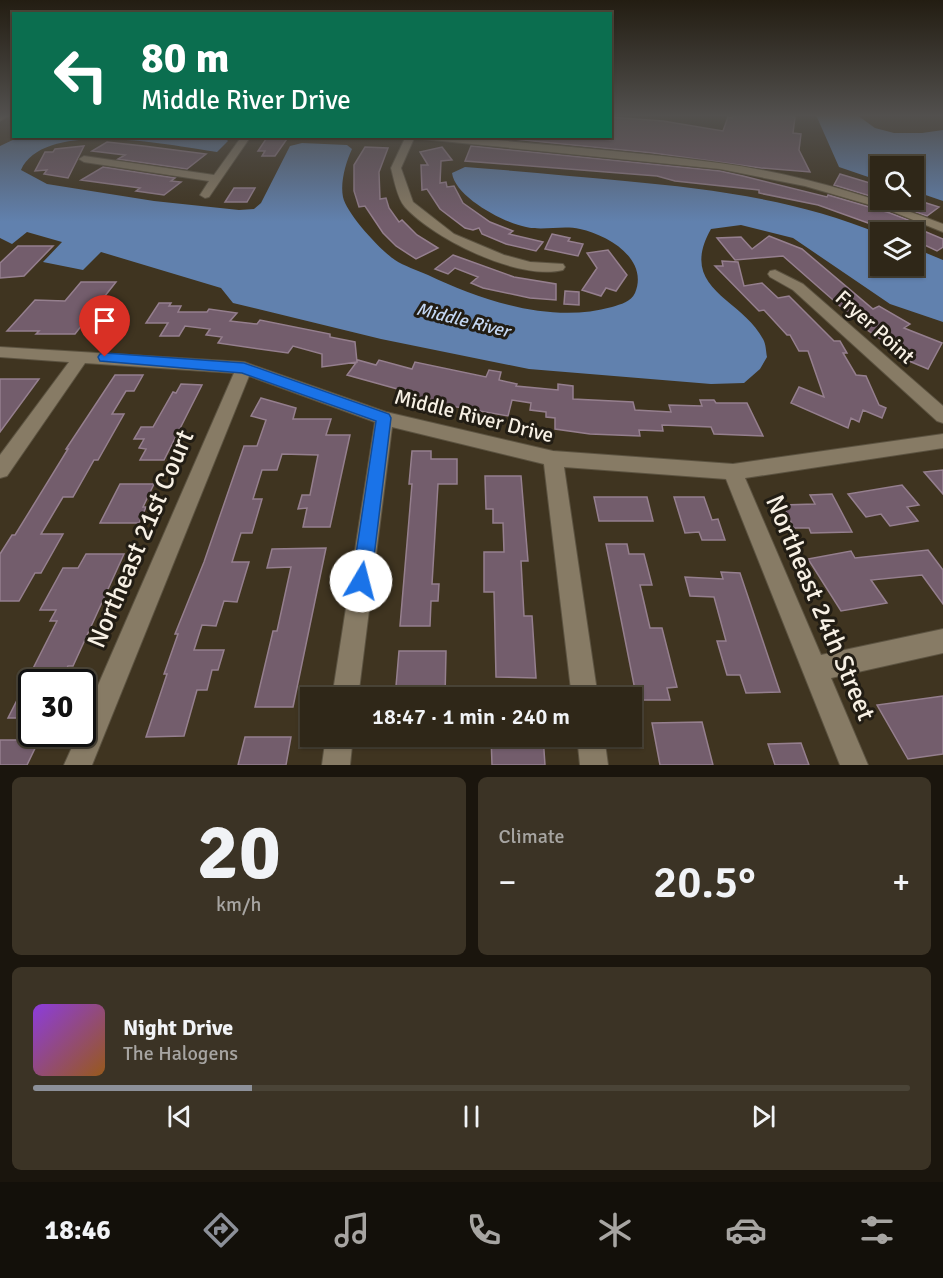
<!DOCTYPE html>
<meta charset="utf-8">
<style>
body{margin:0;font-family:Signika,sans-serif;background:#3b3325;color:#f1f3f6;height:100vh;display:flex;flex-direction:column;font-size:22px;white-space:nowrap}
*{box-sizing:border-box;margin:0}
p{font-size:20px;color:#a7a5a2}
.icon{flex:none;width:33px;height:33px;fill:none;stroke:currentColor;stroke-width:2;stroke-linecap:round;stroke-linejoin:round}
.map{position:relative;height:765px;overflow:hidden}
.sheet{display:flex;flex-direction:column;gap:12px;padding:12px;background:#1a150d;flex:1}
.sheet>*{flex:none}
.banner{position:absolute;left:12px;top:12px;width:600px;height:126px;border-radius:0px;box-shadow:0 2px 4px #0004,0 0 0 2px #4a4437;background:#0b6e4f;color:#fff;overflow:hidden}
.buttons{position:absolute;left:870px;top:156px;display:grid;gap:12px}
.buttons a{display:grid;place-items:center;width:54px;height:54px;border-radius:0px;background:#2f2718;box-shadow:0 2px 4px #0004,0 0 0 2px #4a4437;font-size:30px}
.speed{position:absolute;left:18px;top:669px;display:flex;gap:12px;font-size:30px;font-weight:700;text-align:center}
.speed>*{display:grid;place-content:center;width:78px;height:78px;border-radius:50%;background:#2f2718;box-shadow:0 2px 4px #0004,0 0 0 2px #4a4437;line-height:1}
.speed .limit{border:3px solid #111;border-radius:9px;background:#fff;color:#111}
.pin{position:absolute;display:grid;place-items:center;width:51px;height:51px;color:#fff;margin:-62px -26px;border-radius:50% 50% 50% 0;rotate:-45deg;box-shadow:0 0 6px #0007}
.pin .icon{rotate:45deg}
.me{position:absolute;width:66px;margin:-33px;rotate:8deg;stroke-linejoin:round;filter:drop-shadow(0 0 4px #0008)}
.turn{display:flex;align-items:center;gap:21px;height:126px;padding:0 30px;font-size:27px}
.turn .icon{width:78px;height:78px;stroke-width:2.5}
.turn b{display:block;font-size:42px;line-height:51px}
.big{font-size:45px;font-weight:600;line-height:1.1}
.sheet .widget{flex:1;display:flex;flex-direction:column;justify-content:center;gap:9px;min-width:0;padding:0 21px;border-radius:9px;background:#3b3325}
.sheet .dial{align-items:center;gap:0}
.dial b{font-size:78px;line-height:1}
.song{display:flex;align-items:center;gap:18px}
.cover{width:72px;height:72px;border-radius:9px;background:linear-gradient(135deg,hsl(270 70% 55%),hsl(30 70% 35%))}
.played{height:6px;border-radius:3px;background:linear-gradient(90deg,#8c9099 25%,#4a4437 25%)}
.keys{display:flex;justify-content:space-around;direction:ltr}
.heat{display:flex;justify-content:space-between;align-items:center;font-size:33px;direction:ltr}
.sheet .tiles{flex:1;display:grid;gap:12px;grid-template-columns:1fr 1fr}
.widget:last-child{grid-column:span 2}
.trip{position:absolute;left:300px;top:687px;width:342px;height:60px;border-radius:0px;background:#2f2718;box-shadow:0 2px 4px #0004,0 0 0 2px #4a4437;font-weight:600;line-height:60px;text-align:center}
.tabs{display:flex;height:96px;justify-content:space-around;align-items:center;background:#13100a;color:#a7a5a2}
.tabs .icon{width:42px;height:42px}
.tabs .current{color:#8c9099}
.tabs b{font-size:27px;color:#f1f3f6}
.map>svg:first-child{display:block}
.water{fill:#6181ae}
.building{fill:#735d6c;stroke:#957f8e;stroke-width:1.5}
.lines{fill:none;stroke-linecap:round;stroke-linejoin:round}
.minor-casing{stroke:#5c5341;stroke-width:2}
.minor{fill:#877b65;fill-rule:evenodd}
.route{fill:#1a73e8;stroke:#114b97;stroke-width:1.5}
.labels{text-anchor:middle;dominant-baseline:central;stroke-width:6;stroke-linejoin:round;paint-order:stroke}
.far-water-label{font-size:18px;font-style:italic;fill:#c4d7f3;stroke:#221d14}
.street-label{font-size:21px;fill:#f7f0e4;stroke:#221d14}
.near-street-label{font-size:26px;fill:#f7f0e4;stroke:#221d14}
</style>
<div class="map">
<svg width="943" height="765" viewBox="0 0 943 765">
<rect width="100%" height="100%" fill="#3f3420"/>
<path class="water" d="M816,115H857L875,128L894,133H922L943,130V201L914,191V166H880V181L839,167Z
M210,137L226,139L228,141L217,152C173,146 44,118 21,170L47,184L154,201L239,210L254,209L261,203L290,146L302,143L347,145L352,149C346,162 340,182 343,197C346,213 381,251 395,260C404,266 417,270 428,275C483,301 552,324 612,307C621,304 631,302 635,293C649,259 608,235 580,229C563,225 543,231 526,227C504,223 455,197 452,173L465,167C518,171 572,176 625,181C712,189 798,200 880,234V266H914V248L943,260V322L890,304L793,238L741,225L711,229C677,289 742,298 763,339C766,344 766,352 767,357L760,369L744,383L711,384L529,369L381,339L233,303L221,288L101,252L83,270L43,262L62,242L27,232L12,244L0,238V146L19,137Z"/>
<path class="building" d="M733,115H784L795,117L793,133L801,134L799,150L810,172L761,168L653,153L483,136H575L610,140V117L663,121L723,131L728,117L732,118Z
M268,136H289L275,156H262L265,151H258Z
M107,142L144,146L206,154L187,169L118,159L125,155L92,151Z
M84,146L68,178L44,174L47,170L35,171L45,152H53L55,149Z
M471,146L720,171L743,176L827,197L828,195L890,213L916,223L912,226L943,239V247L937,251L914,240V232H893L818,205L759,193V190L675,181L657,176L465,161Z
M365,147L388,148L379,172L380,199L386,198L389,208L399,222L402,220L417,235L438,248L416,259L396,246L383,233L365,206L359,207L354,191V165Z
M442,147L452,160L441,161L440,183L446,182L447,187L454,186L463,203L490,222L513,231L509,234L543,242L536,251L506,244L482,234L479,228L473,230L465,228L440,209L427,189L422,190L421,165H428L420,152Z
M103,167L175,178L171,181L181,182L164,195L136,191L140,188L81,180Z
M840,174L880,186V199L834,185Z
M234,188H255L247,202H225Z
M882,200H917L939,207L927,216Z
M552,234L570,238L568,241L583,244L578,256L545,249Z
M769,236L802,249L873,309L879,306L910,324L904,328L942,343L928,369L909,361L912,355L892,347L866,329L870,327L849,314L783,256L735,260L717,238L741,237L752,249Z
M18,246H53L24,276L0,278V263Z
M608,250L627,275L616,291L606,288L601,296L582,290L597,268L587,253Z
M453,255L514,277L556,284V300L530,298L483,288L471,283L478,277L455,268L448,274L435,269Z
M722,261L738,262L744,286L762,283L778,298L789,296L834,341H840L847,353H843L856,375L866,376L879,405L886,408L882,418L863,410L859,422L851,418L848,428L791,403L799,387L824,397L808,351H799L790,335H787L764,310L759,311L715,266H723Z
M81,282H116L75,334H36L39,331H7L35,300L65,301Z
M565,291L579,292V305L564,304Z
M159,303H171L169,306H181L178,312H207L209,309L237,313L230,321L257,324L260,320L330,334V337L355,342L357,362L322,367V354L293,346L288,353L218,343L222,337L206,335L210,329L185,326L179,336H160L168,323H146Z
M358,360L376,365L379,360L412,369L415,362L486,377L489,370L501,372L499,380L517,384L516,386L558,390V384L573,386V399L633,402L635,410L671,412L669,405L702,406L700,400H714L716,403H747L763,436L714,434L711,427L662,425L663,431L639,430L640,436L590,434L555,429V418L546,417V412L530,410L531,403L512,400L508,416L428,402L430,399L400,393L401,390L347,375Z
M115,375H143L134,391H126L112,414H124L98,460H94L73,497H63L41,534H63L41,573H35L19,601H0V554L12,535H15L68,449H66Z
M0,379H39L0,432Z
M181,384L202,385L164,460H140L146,449L139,448L144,439H134L141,427H153L173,392L176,393Z
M261,398L296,408L293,419H331L326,435H350L330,527H303L307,508L298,509L302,495H310L318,455L282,454L277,470H262L253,499H262L252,533H241L232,562H249L237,602L224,601L216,626L202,625L194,650H224L218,670H212L207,690H197L184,736L146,737L167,674H164L178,634H175L204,562L244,446H257L266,420L251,416Z
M412,451H431V459H457V484H438L432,584H439L438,601H431L430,626H400L412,484H409Z
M943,470V494L924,472Z
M485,476H521L528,561H521L524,616H532L536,678L496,677L494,592H484V552H504L503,523H493V509H486Z
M120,484H154L143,507H146L139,523H100Z
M902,485L919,505L907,507L918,521L890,526L881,514L866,517L848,494Z
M832,494L852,532L811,533L809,528H794L783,505L815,504L810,495Z
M594,497H647L653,521H599Z
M674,497H704L712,520L718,519L725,540H702L699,532L685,533Z
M606,544H627L629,554H644L652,585H640L650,628H662L677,687L667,688L670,700H637Z
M326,548L293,707H255L273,631H277L291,567L267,568L272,549Z
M928,550L943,570V604L922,575L871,580L887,603L841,611L808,559L851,551L855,558Z
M86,554H124L73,666H68L60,682H32V718H8L57,621H50L56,610H40L63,568H78Z
M721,572L740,573L780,692L746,693L740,675H727L717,641H726L714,597L690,596L685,577L723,579Z
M399,651H446L445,698H395Z
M943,696V754L908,759L877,705Z
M702,722L713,765H660L652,723Z
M491,736H543L545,765H492Z
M245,737H291L286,765H238Z
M0,740H39L27,765H0Z
M801,743L809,765H775L768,744Z"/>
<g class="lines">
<defs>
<path id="minor" d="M0,115H10L0,121Z
M242,136H251L209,197L205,198L200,195L209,181L84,162L79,159L84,156L214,175Z
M406,136H415L401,168L413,202L454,234L504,255L530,262L563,264L565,267L563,270C519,281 434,239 405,207C397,198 394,179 391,168Z
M418,136H455C543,145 631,151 719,163C795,173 871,196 943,224V232L891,211L805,186L720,169L422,139Z
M775,270L803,284L943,406V423L937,421L793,290L770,277L768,274L770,271Z
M0,347L244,362L386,412L553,451L733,464L943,434V448L745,478L821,655L943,629V653L831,678L868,765H840L726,479L564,467L598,698H572L544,464L392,427L358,698H332L375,422L249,376L92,765H64L78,734H82V722L234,373L85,363L7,476L0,478V455L69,362L0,357Z
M326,736H353L350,765H322Z
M577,736H604L608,765H580Z"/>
</defs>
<use href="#minor" class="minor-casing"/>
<use href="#minor" class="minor"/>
</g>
<linearGradient id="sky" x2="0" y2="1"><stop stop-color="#231d12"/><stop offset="0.52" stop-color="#52504e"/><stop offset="1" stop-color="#52504e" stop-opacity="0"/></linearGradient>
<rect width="943" height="222" fill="url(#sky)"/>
<path class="route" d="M105,353L244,363L389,414L391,418L371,581L368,587L361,590L355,587L352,581L376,421L242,373L100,361L98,357L100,354Z"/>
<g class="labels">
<g class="far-water-label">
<text transform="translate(463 320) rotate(14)">Middle River</text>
</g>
<g class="street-label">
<text transform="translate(875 327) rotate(42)">Fryer Point</text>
<text transform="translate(474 416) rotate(14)">Middle River Drive</text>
</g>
<g class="near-street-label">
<text transform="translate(141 539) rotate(-67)">Northeast 21st Court</text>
<text transform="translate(820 608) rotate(67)">Northeast 24th Street</text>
</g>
</g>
</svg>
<div class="buttons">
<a><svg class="icon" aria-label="search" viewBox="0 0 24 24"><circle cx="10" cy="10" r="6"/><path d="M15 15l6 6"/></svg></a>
<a><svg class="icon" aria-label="layers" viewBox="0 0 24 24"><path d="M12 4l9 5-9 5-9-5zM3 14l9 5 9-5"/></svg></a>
</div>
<div class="speed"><div class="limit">30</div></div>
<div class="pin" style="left:105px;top:357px;background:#d93025"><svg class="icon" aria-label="arrive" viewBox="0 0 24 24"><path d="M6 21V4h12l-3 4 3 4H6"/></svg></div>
<svg class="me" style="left:361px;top:581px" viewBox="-20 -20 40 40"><circle r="19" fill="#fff"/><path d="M0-13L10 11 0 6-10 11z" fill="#1a73e8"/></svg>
<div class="trip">18:47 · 1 min · 240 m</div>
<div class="banner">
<div class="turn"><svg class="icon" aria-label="left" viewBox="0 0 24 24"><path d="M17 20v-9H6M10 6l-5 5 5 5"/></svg><div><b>80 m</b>Middle River Drive</div></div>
</div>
</div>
<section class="sheet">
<div class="tiles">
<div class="widget dial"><b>20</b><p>km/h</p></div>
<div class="widget"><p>Climate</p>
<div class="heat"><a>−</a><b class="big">20.5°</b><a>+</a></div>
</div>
<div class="widget">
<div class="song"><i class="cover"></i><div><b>Night Drive</b><p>The Halogens</p></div></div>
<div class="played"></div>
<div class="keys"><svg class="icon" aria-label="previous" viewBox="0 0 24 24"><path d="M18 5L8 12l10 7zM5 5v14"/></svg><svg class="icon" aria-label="pause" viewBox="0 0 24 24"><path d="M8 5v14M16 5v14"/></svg><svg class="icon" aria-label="next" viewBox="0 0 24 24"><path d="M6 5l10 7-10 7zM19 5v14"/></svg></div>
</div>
</div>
</section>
<nav class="tabs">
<b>18:46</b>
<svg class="icon current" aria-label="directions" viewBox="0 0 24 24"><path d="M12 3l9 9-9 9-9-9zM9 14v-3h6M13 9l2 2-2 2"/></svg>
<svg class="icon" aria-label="music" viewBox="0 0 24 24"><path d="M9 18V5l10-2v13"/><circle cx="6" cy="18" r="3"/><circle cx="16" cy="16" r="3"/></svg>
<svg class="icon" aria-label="phone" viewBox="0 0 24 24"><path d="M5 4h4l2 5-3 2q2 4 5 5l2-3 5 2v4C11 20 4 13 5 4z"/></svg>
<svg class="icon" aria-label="climate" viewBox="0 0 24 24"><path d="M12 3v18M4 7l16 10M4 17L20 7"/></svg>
<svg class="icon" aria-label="car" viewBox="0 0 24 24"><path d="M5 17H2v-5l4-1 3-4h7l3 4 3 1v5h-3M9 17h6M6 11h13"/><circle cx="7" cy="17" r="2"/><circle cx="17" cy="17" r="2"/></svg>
<svg class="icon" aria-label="filters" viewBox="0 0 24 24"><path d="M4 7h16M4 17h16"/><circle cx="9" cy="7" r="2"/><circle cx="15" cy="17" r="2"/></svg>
</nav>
